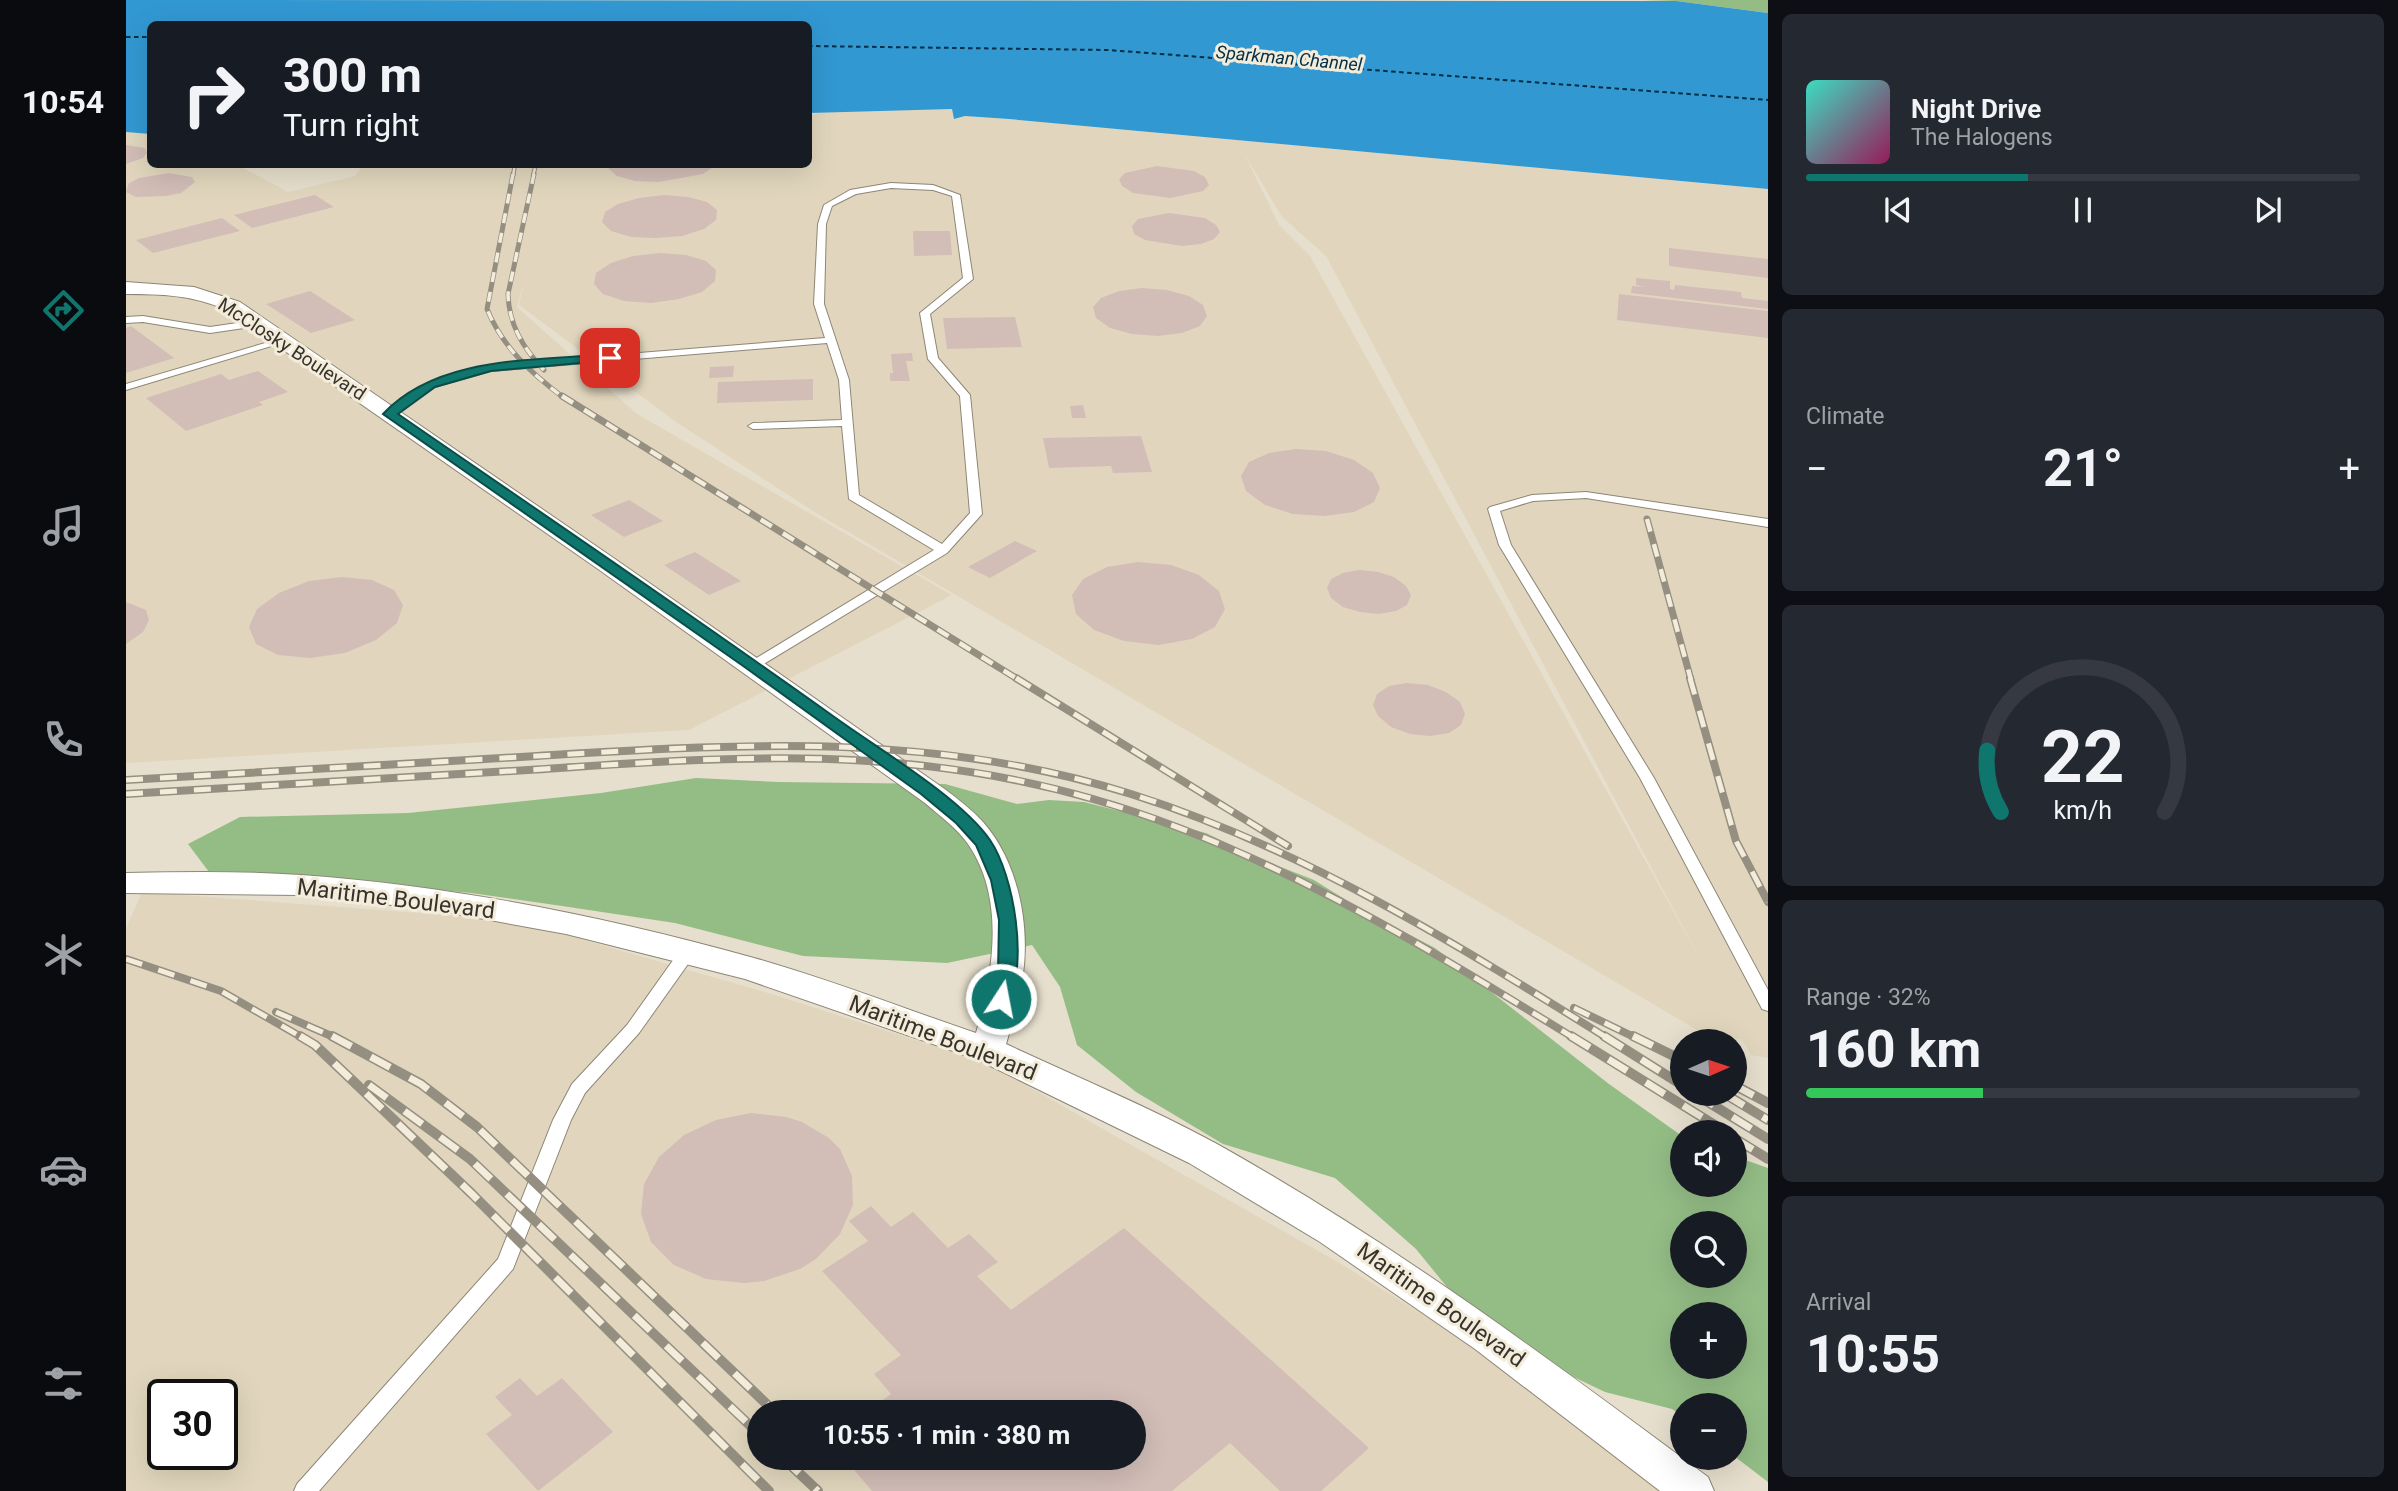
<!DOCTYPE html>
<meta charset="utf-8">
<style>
body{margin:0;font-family:Roboto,sans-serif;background:#242831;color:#f1f3f6;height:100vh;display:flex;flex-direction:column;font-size:26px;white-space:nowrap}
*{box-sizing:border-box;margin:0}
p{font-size:23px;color:#9ea1a6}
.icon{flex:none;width:38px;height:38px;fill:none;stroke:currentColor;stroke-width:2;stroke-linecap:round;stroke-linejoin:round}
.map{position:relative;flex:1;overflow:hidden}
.details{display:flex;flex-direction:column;gap:14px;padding:14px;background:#0d0f14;width:630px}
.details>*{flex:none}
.hud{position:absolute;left:21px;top:21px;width:665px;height:147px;border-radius:10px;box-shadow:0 7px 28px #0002;background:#171b24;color:#f1f3f6;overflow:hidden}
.needle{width:46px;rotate:87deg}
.controls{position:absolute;left:1544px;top:1029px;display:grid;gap:14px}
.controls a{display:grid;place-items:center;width:77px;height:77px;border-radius:50%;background:#171b24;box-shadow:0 7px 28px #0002;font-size:35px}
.speed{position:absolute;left:21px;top:1379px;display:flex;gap:14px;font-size:35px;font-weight:700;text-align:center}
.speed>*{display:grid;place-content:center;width:91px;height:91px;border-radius:50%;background:#171b24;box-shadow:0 7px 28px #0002;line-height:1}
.speed .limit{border:4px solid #111;border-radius:10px;background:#fff;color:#111}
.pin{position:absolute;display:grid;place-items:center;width:60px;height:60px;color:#fff;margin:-30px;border-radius:14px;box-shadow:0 4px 10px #0006}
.me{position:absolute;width:77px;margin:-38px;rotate:11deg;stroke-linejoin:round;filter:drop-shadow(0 0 5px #0008)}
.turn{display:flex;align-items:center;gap:24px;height:147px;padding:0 21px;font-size:32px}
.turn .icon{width:91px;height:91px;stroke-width:2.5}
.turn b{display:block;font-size:49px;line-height:60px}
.big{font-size:52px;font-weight:700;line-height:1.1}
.details .card{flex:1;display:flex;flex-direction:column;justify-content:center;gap:10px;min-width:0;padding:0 24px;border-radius:10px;background:#242831}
.details .dial{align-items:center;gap:0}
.dial svg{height:182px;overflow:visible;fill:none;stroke:#363941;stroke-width:7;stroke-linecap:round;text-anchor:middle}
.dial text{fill:#f1f3f6;stroke:none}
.song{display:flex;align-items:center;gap:21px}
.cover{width:84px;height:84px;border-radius:10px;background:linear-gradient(135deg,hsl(170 70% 55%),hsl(330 70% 35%))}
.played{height:7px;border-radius:4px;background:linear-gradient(90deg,#0f766e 40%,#363941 40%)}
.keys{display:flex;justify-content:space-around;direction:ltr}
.heat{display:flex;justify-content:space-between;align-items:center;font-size:38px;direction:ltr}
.charge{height:10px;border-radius:5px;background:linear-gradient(90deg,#34c759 32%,#363941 0)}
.trip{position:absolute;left:621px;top:1400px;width:399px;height:70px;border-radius:35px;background:#171b24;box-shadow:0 7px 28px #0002;font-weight:700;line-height:70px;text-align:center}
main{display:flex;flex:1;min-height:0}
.tab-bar{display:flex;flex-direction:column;width:126px;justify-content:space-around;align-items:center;background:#090b0e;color:#9ea1a6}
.tab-bar .icon{width:49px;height:49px}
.tab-bar .on{color:#0f766e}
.tab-bar b{font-size:32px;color:#f1f3f6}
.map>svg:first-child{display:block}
.built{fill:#e1d6bd;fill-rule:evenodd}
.green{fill:#94bd86;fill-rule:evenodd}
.water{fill:#3298d2}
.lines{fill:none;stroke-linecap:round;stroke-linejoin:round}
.ferry{stroke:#022e46;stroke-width:2;stroke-dasharray:4.5 3.5;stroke-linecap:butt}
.building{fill:#d2bdb7}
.lane-casing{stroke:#8d8676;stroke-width:2}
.street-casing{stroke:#8d8676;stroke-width:2}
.lane{fill:#fff;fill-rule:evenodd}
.street{fill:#fff;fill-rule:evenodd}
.rail-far4-casing{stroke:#958f82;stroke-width:4.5}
.rail-far3-casing{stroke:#958f82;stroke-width:5}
.rail-far2-casing{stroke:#958f82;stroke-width:7}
.rail-far1-casing{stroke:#958f82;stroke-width:8}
.rail-casing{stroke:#958f82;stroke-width:10}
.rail-far4{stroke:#f4ecda;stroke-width:2.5;stroke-dasharray:8;stroke-linecap:butt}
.rail-far3{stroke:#f4ecda;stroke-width:3.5;stroke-dasharray:10;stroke-linecap:butt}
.rail-far2{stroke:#f4ecda;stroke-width:4.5;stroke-dasharray:13;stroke-linecap:butt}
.rail-far1{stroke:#f4ecda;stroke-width:5;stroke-dasharray:17;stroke-linecap:butt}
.rail{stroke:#f4ecda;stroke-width:7;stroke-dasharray:22;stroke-linecap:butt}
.route{fill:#0f766e;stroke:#0a4d48;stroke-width:2}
.labels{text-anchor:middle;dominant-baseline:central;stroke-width:6;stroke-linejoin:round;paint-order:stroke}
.far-water-label{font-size:18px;font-style:italic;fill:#022e46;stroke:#f4ecda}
.street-label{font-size:19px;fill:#36332c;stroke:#f4ecda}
.near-street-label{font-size:23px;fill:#36332c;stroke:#f4ecda}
</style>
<main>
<nav class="tab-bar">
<b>10:54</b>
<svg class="icon on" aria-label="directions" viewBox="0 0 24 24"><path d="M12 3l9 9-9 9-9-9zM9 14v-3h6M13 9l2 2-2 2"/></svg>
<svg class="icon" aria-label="music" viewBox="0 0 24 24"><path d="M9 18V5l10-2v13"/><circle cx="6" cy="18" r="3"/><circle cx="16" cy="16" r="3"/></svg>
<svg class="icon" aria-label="phone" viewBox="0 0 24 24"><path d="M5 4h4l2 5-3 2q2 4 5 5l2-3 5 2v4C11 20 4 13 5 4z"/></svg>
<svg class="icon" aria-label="climate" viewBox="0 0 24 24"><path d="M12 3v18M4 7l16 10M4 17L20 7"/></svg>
<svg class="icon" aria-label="car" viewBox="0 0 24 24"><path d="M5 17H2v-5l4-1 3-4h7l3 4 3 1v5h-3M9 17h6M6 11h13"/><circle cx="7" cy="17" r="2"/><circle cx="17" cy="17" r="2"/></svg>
<svg class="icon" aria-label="filters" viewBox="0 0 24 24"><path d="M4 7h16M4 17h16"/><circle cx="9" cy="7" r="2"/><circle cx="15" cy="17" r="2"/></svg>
</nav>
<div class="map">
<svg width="1642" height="1491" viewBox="0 0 1642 1491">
<rect width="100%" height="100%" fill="#e7dfcd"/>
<path class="built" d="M826,109L828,119L839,116L883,119L1642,189V1058L1625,1055L1616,1039L1590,1041L690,513L550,422L393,305L398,281L391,307L511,414L826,595L563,730L0,763V132L24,134V164L112,165L162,192L229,176L237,165L682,164L683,116L699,111ZM1119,155L1156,217L1200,256L1575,961L1184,256L1153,225Z
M16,892L388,920L649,995L861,1063L1217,1265L1375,1363L1539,1491H0V928ZM37,1395H96V1454H37ZM634,1412H1008V1458H634Z"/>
<path class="green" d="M1516,0H1642V13L1550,1Z
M570,778L652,782L819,784L891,804L923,800L958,802L1080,833L1132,858L1188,880L1236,910L1309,948L1483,1084L1556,1136V1185H1608V1156L1642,1168V1482L1608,1456V1405H1556V1416L1546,1409L1479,1392L1360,1335L1290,1249L1209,1178L1097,1144L1010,1092L951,1045L934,987L906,945L821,963L677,956L549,923L436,906L345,893L145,873L83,872L62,844L114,817L282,813L475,793ZM1556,1223H1608V1276H1556ZM1556,1314H1608V1367H1556Z"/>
<path class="water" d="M0,0L1550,1L1642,13V189L883,119L839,116L828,119L826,109L683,113L682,24H24V134L0,132Z"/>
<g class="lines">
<path class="ferry" d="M0,37H24
M682,46L982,50L1642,100"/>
</g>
<path class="building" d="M0,145L19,148L21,153L17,158L0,164Z
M483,164H591L577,174L533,182L509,181L491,176L482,168Z
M1031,166L1068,171L1079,177L1083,185L1077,191L1044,198L1007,193L996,186L993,179L999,173Z
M43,173L66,177L69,182L55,193L40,196L10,197L0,192L3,183L13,178Z
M189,195L208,207L126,228L108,215Z
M538,195L562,197L581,202L591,210L590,220L578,229L556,236L530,238L505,237L485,231L476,222L479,212L492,204L513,198Z
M1043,213L1079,218L1090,225L1094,232L1088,239L1075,244L1056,246L1019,240L1008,234L1006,226L1012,219Z
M96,218L114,231L27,253L10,240Z
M787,231H824L826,255L788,256Z
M1543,248L1642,259V278L1543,266Z
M534,253L560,255L580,261L590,270L589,281L576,292L553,299L525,303L498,301L477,294L468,284L470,273L485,263L507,256Z
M1510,278L1544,281V289L1548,290L1549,285L1615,292L1616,298L1642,301V309L1505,293L1506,286L1519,287L1510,285Z
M1016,288L1041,290L1063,296L1077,305L1081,316L1074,326L1056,333L1032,336L1006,334L984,328L970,318L967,307L975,298L993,291Z
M184,291L229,320L185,333L140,304Z
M1493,294L1642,311V338L1491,320Z
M889,317L896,347L821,349L817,318Z
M5,326L48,358L0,373V328Z
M786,353L787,361H780L784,381H764V373H767L765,354Z
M608,366L607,377L583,378L584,367Z
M132,371L162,392L133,402L137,405L60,431L20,398L95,374L103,380Z
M687,379V400L591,403L592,382Z
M957,405L960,418H946L944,406Z
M1015,436L1026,472L987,473L985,466L923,468L917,438Z
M1170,449L1200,451L1228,460L1247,473L1254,488L1248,502L1228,512L1199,516L1167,514L1139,505L1120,491L1115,476L1123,462L1143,453Z
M503,500L537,521L498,537L465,515Z
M889,541L911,551L864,578L842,567Z
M569,552L615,581L583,595L538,565Z
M1012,562L1045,565L1073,575L1093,591L1099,609L1089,627L1066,639L1033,645L998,641L968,630L950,614L946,595L957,579L981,567Z
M1233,570L1252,572L1268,577L1280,586L1285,595L1281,605L1270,611L1253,614L1234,612L1217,607L1205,598L1201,588L1205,579L1217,573Z
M216,577L246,580L268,590L277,605L271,623L250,640L219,653L184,658L152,655L130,644L123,627L131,609L153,593L183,581Z
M0,602L20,610L23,620L17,632L0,644Z
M1281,683L1302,685L1320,692L1334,702L1339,714L1335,725L1323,733L1304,736L1284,734L1265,727L1252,716L1247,705L1251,694L1263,686Z
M625,1113L660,1117L676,1122L703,1138L714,1149L726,1176L727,1205L714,1234L690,1259L674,1269L638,1281L618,1283L580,1279L548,1265L525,1242L515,1214L518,1184L533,1157L558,1135L590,1120Z
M745,1206L765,1227L787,1212L822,1248L843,1234L872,1262L851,1276L885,1310L998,1228L1243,1448L1195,1491H1154L1104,1443L1046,1491H746L718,1458H1008V1412H740L765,1394L748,1374L775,1355L696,1271L742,1241L723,1221Z
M394,1378L411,1396L436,1378L487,1432L412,1491L360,1434L386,1415L369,1397Z"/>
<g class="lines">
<defs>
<path id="lane" d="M765,183L807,185L834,195L847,279L804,314L812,358L844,395L856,514L821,553L631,668H621L619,665L808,550L723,499L716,426L627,429L622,426L627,423L716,420L713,380L701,343L365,371L309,387L268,416H260L259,414L301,383L364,365L699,338L688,304L692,224L698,205L724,190ZM765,188L807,190L826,196L837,278L794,313L802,359L834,396L844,513L816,544L733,495L723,380L698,304L700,224L706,206L730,194Z
M17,316L84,327L132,320L137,323L132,326L84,333L17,322L0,323V317Z
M153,339L162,341L0,390V384Z
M1460,492L1642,519V527L1460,498L1407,501L1374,511L1385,545L1528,778L1642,990V1011L1636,1009L1634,1005L1514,778L1373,545L1362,509L1364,507L1406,495Z
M561,947L567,949L569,953L567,957L513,1033L459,1093L445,1120L387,1269L193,1491H168L171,1484L372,1259L427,1120L446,1084L501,1025L555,949Z"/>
<path id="street" d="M0,282L68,287L114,302L489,559L820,790C833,800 846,810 857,822C893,863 905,928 896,981C893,1002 886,1023 880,1044C950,1077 1024,1107 1091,1144C1265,1241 1423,1359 1582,1477L1588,1491H1534L1349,1349L1194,1242L1063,1163L850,1059L619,979L440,934L303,909L174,895L0,893V873C58,872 117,871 175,875C328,886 481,917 628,958C703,979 776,1008 850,1033C867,974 880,899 842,844C831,828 814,816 799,803L472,569L100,310C68,295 35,294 0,294Z"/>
</defs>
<use href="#lane" class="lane-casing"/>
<use href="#street" class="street-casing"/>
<use href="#lane" class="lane"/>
<use href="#street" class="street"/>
<defs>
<path id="rail-far4" d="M387,176L389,164
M407,176L410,164"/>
<path id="rail-far3" d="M387,174L361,309C377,348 405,373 438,398
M408,174L382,294C383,325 397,348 418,370"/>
<path id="rail-far2" d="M436,396L893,680
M1521,519L1565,680"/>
<path id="rail-far1" d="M890,678L1162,846
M1564,678L1610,841L1642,902
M0,780C137,772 274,764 411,756C616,744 805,731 1005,794C1176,848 1329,943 1481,1038
M0,794C134,786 268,778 402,770C599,757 773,743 967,799C1141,849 1295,944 1448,1038
M0,959L95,991L177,1038
M1448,1008L1510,1038
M150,1012L210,1038"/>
<path id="rail" d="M174,1036L189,1045L346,1194L643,1491
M206,1036L295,1084L351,1127L649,1412
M1445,1036L1600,1132
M1478,1036L1556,1085
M1507,1036L1556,1060
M243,1085L344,1159L634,1435
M1608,1085L1642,1103
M1569,1094L1642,1139
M1599,1094L1642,1120
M1608,1138L1642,1159
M657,1458L692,1491"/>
</defs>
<use href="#rail-far4" class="rail-far4-casing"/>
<use href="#rail-far3" class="rail-far3-casing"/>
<use href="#rail-far2" class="rail-far2-casing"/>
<use href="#rail-far1" class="rail-far1-casing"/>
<use href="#rail" class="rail-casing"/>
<use href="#rail-far4" class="rail-far4"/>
<use href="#rail-far3" class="rail-far3"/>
<use href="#rail-far2" class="rail-far2"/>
<use href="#rail-far1" class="rail-far1"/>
<use href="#rail" class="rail"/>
</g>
<path class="route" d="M484,354L488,355V360L365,371L309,387L272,414C417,514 563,613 707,716C751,748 834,797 864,840C888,875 903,966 881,1003H868L865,999L872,973L873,920L865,880L850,845L830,823L795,794L620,668L257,414C312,355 410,361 484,354Z"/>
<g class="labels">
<g class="far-water-label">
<text transform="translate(1163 58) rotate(5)">Sparkman Channel</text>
</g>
<g class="street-label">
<text transform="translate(166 349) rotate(33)">McClosky Boulevard</text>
</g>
<g class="near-street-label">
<text transform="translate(270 899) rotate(7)">Maritime Boulevard</text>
<text transform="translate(817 1038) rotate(21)">Maritime Boulevard</text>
<text transform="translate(1315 1305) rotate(35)">Maritime Boulevard</text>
</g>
</g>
</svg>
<div class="controls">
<a><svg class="needle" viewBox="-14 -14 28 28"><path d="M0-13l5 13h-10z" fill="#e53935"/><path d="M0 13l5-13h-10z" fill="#9ea1a6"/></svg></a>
<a><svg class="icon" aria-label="sound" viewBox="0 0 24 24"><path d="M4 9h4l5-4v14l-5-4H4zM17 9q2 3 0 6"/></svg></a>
<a><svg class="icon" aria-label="search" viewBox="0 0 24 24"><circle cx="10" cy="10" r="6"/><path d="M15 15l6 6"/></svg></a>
<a>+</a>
<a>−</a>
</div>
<div class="speed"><div class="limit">30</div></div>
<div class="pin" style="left:484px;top:358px;background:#d93025"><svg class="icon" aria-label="arrive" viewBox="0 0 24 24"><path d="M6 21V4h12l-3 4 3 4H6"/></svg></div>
<svg class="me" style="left:875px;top:999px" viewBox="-20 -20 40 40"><circle r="17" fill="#0f766e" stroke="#fff" stroke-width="3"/><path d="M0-11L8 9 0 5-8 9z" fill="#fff"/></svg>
<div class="trip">10:55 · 1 min · 380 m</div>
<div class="hud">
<div class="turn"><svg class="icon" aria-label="right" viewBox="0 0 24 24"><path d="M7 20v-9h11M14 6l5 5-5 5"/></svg><div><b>300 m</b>Turn right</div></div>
</div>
</div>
<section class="details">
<div class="card">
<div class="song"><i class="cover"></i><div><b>Night Drive</b><p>The Halogens</p></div></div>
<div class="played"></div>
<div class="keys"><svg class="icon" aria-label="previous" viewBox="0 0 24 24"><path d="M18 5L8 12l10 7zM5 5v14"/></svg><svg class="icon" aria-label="pause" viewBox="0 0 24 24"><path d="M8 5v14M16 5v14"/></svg><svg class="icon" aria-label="next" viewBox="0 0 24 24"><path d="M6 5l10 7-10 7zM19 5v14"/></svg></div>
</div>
<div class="card"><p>Climate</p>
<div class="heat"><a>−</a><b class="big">21°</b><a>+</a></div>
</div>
<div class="card dial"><svg viewBox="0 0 100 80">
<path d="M14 69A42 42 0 1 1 86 69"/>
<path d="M14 69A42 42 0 0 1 8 42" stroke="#0f766e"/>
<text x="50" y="56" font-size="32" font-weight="700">22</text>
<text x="50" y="72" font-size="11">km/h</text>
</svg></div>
<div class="card"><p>Range · 32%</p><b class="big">160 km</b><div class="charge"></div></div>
<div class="card"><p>Arrival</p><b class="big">10:55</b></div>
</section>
</main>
